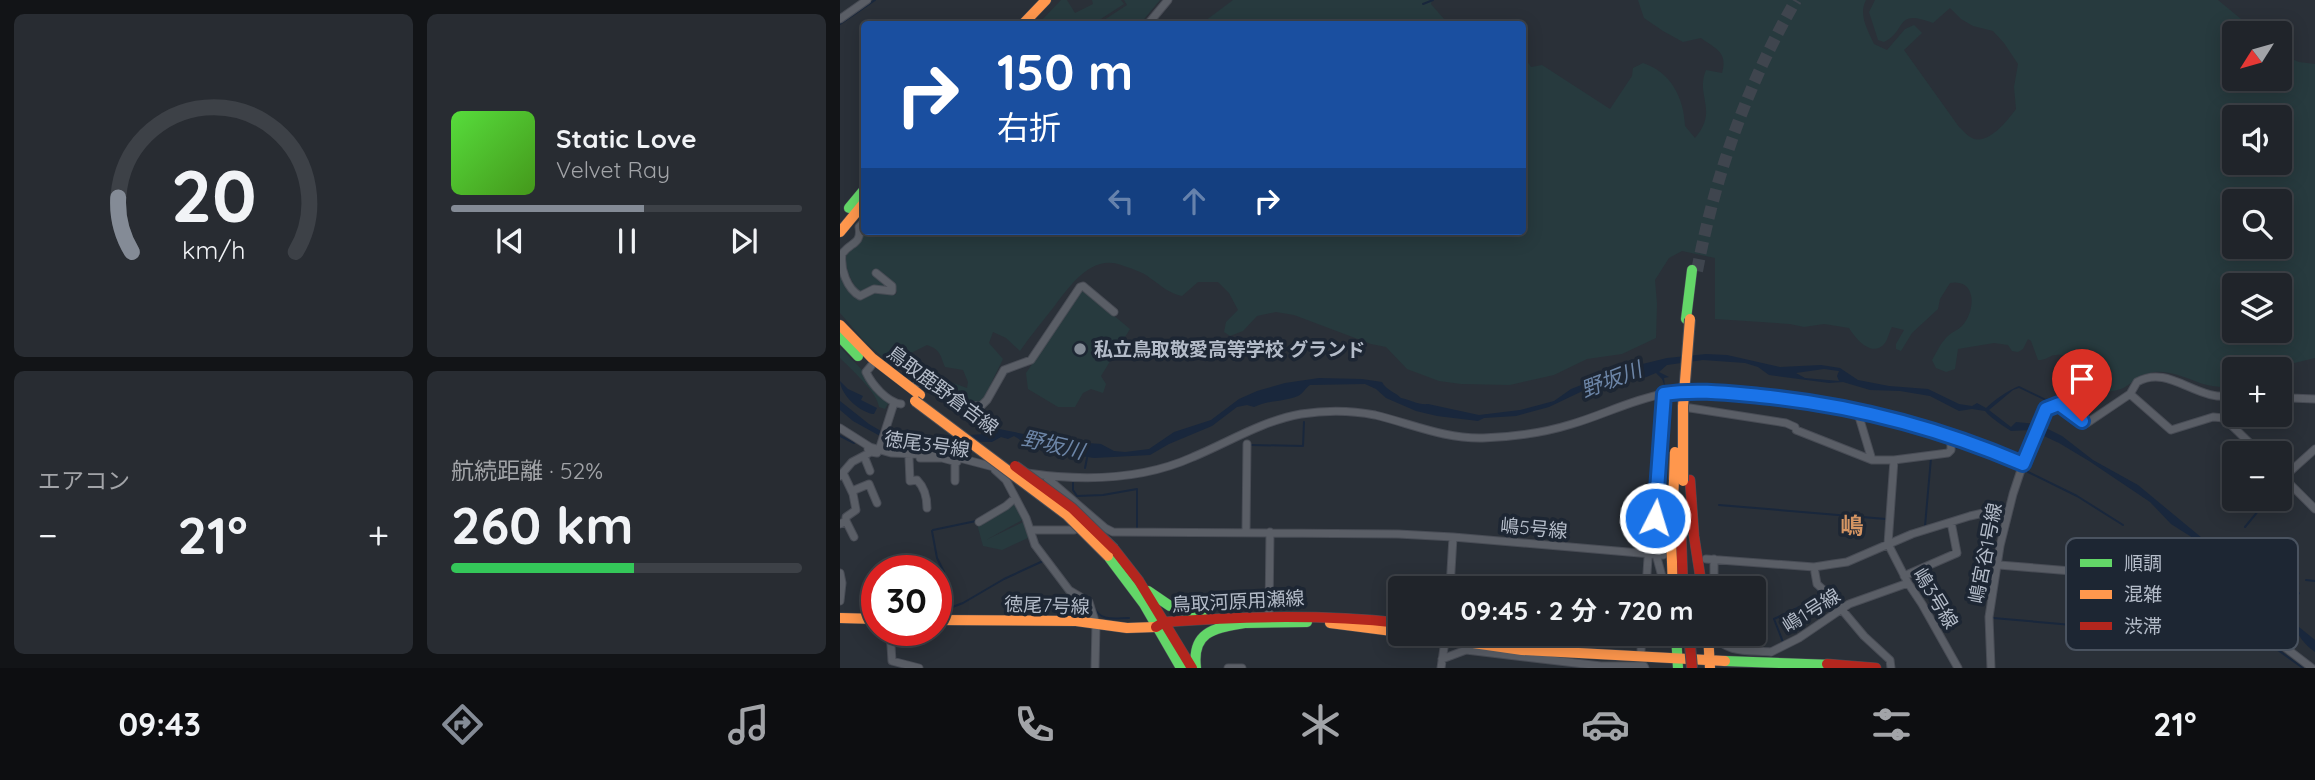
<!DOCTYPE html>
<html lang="ja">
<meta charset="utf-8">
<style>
body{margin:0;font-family:Quicksand,"Noto Sans JP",sans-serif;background:#282c32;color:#f1f3f6;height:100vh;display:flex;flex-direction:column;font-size:26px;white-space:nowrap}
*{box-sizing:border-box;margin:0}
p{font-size:23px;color:#a2a4a8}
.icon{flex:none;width:38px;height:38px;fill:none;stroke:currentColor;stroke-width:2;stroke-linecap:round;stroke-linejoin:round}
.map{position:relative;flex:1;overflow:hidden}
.details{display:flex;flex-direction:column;gap:14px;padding:14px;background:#121417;width:840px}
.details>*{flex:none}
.hud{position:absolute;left:21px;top:21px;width:665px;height:214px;border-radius:7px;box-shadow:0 4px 18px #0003,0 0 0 2px #3d4147;background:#1a4fa0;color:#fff;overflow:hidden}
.needle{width:46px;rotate:233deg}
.fabs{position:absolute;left:1382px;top:21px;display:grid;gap:14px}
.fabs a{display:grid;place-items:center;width:70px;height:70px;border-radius:7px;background:#20242a;box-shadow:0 4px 18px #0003,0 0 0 2px #3d4147;font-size:35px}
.speed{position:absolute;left:21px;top:555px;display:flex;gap:14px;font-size:35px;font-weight:700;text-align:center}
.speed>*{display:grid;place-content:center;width:91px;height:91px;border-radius:50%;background:#20242a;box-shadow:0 4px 18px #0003,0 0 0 2px #3d4147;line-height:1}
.speed .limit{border:10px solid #d22;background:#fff;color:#111}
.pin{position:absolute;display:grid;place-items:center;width:60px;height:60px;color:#fff;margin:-72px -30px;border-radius:50% 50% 50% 0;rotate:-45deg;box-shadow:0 0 7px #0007}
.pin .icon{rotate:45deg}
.me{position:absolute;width:77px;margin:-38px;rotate:5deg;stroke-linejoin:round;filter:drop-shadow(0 0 5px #0008)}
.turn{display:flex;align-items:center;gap:24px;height:147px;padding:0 21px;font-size:32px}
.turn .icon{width:91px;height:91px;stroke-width:2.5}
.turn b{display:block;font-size:49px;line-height:60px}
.lanes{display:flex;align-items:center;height:66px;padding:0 21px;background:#0003;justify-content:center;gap:35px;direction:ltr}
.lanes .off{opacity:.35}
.big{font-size:52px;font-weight:700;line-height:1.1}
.details .tile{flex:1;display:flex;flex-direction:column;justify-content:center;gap:10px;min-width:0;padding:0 24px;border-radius:10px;background:#282c32}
.details .dial{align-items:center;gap:0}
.dial svg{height:182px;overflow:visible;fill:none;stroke:#3d4147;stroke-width:7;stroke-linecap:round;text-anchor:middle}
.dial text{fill:#f1f3f6;stroke:none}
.song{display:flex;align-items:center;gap:21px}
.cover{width:84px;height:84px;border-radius:10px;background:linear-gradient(135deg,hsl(110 70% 55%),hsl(100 70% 35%))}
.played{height:7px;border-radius:4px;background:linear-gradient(90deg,#848b96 55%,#3d4147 55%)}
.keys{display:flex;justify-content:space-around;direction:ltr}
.heat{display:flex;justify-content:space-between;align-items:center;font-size:38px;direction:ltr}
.charge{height:10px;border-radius:5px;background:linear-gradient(90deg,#34c759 52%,#3d4147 0)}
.details .tiles{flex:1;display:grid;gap:14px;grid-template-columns:repeat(2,1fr)}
.trip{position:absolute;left:548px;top:576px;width:378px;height:70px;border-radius:7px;background:#20242a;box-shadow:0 4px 18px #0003,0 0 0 2px #3d4147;font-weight:700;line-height:70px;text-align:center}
.tab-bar{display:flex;height:112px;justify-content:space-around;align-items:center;background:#0d0e11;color:#a2a4a8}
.tab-bar .icon{width:49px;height:49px}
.tab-bar .selected{color:#848b96}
.tab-bar b{font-size:32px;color:#f1f3f6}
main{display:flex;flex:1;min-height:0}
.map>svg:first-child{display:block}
.green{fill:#273a3e;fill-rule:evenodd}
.water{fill:#19273c;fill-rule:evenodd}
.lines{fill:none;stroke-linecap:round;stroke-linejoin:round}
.stream{stroke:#19273c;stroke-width:2}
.highway-tunnel{stroke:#3f454e;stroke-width:12;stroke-dasharray:12 6;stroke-linecap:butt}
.street-casing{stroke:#484c55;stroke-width:9}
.fast-casing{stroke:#484c55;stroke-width:11}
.slow-casing{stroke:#484c55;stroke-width:11}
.jam-casing{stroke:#484c55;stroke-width:11}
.street{stroke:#5a5e66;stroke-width:7}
.fast{stroke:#63d668;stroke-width:10}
.slow{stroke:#ff974d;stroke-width:10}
.jam{stroke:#b3261e;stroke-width:10}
.slow-bridge-casing{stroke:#484c55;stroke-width:12;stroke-linecap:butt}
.jam-bridge-casing{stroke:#484c55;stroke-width:12;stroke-linecap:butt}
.slow-bridge{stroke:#ff974d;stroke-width:10}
.jam-bridge{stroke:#b3261e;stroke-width:10}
.route-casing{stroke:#114b97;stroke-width:18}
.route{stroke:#1a73e8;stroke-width:12}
.poi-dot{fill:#848b96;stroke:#1d2633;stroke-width:2.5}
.labels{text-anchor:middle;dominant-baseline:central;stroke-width:7;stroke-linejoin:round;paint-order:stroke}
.poi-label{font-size:19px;font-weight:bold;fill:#b4bcc9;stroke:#1d2633;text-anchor:start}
.street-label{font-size:19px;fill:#b4bcc9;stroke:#1d2633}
.water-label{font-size:21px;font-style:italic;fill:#6d86a8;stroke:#1d2633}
.quarter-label{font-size:23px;font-weight:bold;fill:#d59563;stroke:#1d2633}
.key{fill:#1d2633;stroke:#4a5360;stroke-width:2}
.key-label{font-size:19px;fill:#b4bcc9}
</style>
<main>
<section class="details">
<div class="tiles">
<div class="tile dial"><svg viewBox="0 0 100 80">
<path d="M14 69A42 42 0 1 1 86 69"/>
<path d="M14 69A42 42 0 0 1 8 45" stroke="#848b96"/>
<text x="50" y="56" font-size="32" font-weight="700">20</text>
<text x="50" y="72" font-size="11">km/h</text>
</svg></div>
<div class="tile">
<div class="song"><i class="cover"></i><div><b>Static Love</b><p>Velvet Ray</p></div></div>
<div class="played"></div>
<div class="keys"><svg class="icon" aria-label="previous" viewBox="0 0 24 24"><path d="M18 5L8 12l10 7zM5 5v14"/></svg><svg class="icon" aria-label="pause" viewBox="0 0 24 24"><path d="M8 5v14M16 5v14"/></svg><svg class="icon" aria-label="next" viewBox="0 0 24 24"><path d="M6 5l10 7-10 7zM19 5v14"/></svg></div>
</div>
<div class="tile"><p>エアコン</p>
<div class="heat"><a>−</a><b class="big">21°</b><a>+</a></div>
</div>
<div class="tile"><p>航続距離 · 52%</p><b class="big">260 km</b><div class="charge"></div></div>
</div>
</section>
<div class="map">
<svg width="1475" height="668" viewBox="0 0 1475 668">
<rect width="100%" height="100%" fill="#2a3038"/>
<path class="green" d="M221,0H227L235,13L253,4L252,0H281L284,4L253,24H198Z
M284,0H320L300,24H258L287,5Z
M393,0H592L591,4L604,19L625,24H361Z
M798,0H1026C1018,15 1028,30 1034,44L1047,50L1065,29L1074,25L1082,33L1064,50L1119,127C1123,130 1127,136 1132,138C1148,146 1168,120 1176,109L1174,87L1178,64L1164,43L1153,31L1133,26L1121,19L1110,8L1093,23C1054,8 1068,30 1044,42L1038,40L1029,12L1035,0H1378L1418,33H1395V79H1440V54L1459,62L1475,64V358L1434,368H1429V361L1424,358L1418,360L1415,369H1395V388C1386,387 1376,387 1367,385C1349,380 1333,370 1314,372C1300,374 1295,381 1285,387C1273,394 1248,394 1236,390C1229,377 1233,367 1223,355C1209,353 1209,360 1198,360L1191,341L1188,339L1183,349L1178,352L1172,351L1168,345L1154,343L1118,349L1115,369L1106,372L1096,368L1092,360C1097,352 1101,342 1108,336C1112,332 1118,330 1122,326C1136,311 1137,278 1110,283L1100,299L1098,309L1072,333L1061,351L1056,349V344L1064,330L1052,327C1049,332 1048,339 1045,343C1032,359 1015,338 1009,328L984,324L964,327L950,324L875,319V258L842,251L829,258L815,280L817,304L816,338L782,354L747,359L714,375L670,385L621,384L599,381L567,369L546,347L531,344L454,315L436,312L417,316L403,331L390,336L384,332L386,322L398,310L389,293L378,282H358L342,296C328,293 322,286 310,278C303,272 290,268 281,265C251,254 229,287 213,308C202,322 190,336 180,351L166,338L153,332L149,343L163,359L142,402H122L99,384L105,380L127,388L128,382L123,370L105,367C100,355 101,350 87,345L53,362H48L24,341L0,313V272L22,299L34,292L55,295L57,292L52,284L51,287L18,293C0,258 2,258 24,225V231H682L683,55L691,67L702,65L770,109L792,76L793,68L803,63C831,72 844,98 845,126L855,138C879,110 855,96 866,70L882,73C888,52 876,49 861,38L843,42L823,31L804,18ZM1395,117H1440V163H1395ZM1395,201H1440V247H1395ZM1395,285H1440V331H1395Z
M243,290L290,329L261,376L266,384L263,393L251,389L243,393L235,407H218L188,389L186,373Z
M0,347L23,371L26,380L32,384L49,402L45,409L39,407C37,392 11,369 0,358Z
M174,501L184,519L146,540L185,521L190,537L162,550L143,546L137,524Z"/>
<path class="water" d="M866,354L887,355L940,367L981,365L1000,368L1018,380L1049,386L1088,389L1119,404L1132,406L1137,403L1146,408C1154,400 1169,390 1179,386L1206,399C1225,393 1237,403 1246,418C1231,404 1227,395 1206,401L1179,388L1173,390L1149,410L1171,427L1176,422L1198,424L1222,436L1253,460L1298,485L1414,581L1425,578L1440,589L1451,604L1458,591L1460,593L1452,608L1459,627L1475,640V652C1447,632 1456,610 1437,591C1434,588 1427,586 1422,585L1427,591L1426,593L1397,575L1353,538L1331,524L1310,502L1249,461L1219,443L1191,430L1171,431C1162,425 1152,419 1145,411L1132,409L1119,411L1090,396L1060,391L1030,390L1003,382L989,383L929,375L918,367L905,363L863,360L827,365L819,372L829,377L824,378L825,387L822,379L816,373L799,380L774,376L709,407L676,416L644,418L638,421L597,416L576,411L546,398L536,389L525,384L470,385C465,388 463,394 458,396C444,402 427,400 414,407L407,405L397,407L372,426L329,444L310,455L254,458L186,448L179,439L174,436L168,439L161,437L152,442L64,440L40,436L13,421L0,410V401L29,424L41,431L60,435L94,437L146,434L159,429L224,442L233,451L248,443L261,444L274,451L285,452L309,449L334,432L371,420L399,399L417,391L445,383L479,378L522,379L542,382C546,390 555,392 561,398C571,400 578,405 588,404L639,415L680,410L714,401L731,389L782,369L827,358ZM984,369L999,371L997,376L999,381L965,378L956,373Z
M0,381L8,389L23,396L21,400L37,408L34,414C21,413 1,396 0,381Z"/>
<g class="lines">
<path class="stream" d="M583,4L593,0
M0,24L35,0
M0,436L14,443
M411,445L463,446L464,422
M1113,448L1125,446L1174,465
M245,468L247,458
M1188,472L1237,496L1283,525
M233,483V490L237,496L263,495L297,489V529
M879,505L1046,519
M1085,526L1091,458
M1405,527L1428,499
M93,530L136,521
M92,531L97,558L104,572L107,615
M691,579L709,581L714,588
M679,580L689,576
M1466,580L1475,581
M660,588V584H676
M976,588L998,608
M254,607C260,622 275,618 289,618
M107,609L123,603L164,579L203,561
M1153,618L1427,642L1463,668
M943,642L934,619L983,596"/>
<path class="highway-tunnel" d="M857,271C875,176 907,84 956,0"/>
<defs>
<path id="street" d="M0,19L27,0
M308,24L328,0
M24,222L19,227C22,245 10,242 2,254C0,269 7,289 20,296L34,289L52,291V286L36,273
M31,366L26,372C32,385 47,402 61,404
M76,384L83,380H87L121,405L141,406L147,400L164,370L191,360L240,287L243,286L274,312
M1440,393L1451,398L1475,399
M1290,394L1331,430L1373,417L1384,418L1420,453
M850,408L946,423L955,427L956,430L1032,460H1054L1108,453L1111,450V443L1124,440
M1017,410L1032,460
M0,428L30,447L28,449
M30,447L51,453L108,455L165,470
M39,450L54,403
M24,456L30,471
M69,458L70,481L77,480C84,487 87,497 87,508
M80,458H102L117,462
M1054,460L1048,544L1068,583L1082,604L1118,668
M155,470L166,480L186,518L195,545L229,590L249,602L256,624L255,668
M187,473C241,481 302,480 353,457C389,442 422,421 461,414C486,410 510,410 535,415C572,424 605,439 643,438C674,437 703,433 732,424C763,415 791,400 823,394C854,388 886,393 918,396C1010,405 1098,427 1183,464
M1440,474L1475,509
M0,476L12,462L31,452L37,453
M1444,477L1475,449
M207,478L265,528L273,532L558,534L613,537
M115,481V462
M12,491L29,484L37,503
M6,521L14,537
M139,522L166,506L175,498
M0,524L6,521V517L16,510L13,494L3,473
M190,530H234L239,524
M406,531L407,444
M816,554L825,588
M866,559L974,567L993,564L1007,562L1072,534L1130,516L1156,510L1168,514
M1159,565L1353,581L1362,579L1413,623L1472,668
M974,567L977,584L1003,608V611L1024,636L1050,660L1051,668
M0,573L2,583L0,601
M1064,576L1117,553L1111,522
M610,588L613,537L823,555
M806,588L808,558L813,545L824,394
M874,588V559
M429,614L430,532
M50,630L52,661L79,668
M680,634L738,640L757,638L795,641L802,639
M876,634C882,654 913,650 931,652
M801,651L802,634
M931,652L959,638L1009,604L1068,583
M602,659L626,650L761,666H804L805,668
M388,668H402
M601,668L606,634
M1151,668L1149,617L1160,546L1173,494L1183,464L1206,409L1219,404L1247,423L1290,394L1297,382C1330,363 1357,404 1395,395"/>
<path id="fast" d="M9,208L24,190
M846,319L852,270
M0,337L18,356
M268,556L304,604L341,668
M308,591L330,606L362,616
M406,623L467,622
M621,634L719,646
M836,634L838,668
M885,661L994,665
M356,668C351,628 379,628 410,622"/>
<path id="slow" d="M183,24L206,0
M0,232L24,203
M0,325L32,358L80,395
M833,588L831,536L834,480
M0,618L37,619
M96,620L236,621L287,628L316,627
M490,623L560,632
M570,634L682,650L885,661
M868,634L870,668"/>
<path id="jam" d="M850,480L854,536L862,588
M840,504L843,588
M274,549L299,581L352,668
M316,627L324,622C403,616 481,614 560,623
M987,664L1036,668"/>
</defs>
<use href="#street" class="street-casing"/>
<use href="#fast" class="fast-casing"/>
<use href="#slow" class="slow-casing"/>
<use href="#jam" class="jam-casing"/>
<use href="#street" class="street"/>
<use href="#fast" class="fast"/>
<use href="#slow" class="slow"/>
<use href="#jam" class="jam"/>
<defs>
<path id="slow-bridge" d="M75,401L227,515L268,556
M834,480L835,452
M843,481V406L850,319"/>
<path id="jam-bridge" d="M175,466L232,508L274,549
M849,634L852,668"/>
</defs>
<use href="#slow-bridge" class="slow-bridge-casing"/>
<use href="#jam-bridge" class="jam-bridge-casing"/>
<use href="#slow-bridge" class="slow-bridge"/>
<use href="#jam-bridge" class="jam-bridge"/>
</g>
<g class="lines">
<defs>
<path id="route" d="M815,518L824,394C856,389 888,393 920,396C1013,405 1097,427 1183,464L1206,409L1219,404L1242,421"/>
</defs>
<use href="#route" class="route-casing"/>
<use href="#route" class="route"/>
</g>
<circle class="poi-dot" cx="240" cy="349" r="7"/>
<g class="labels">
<g class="poi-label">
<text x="254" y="349">私立鳥取敬愛高等学校 グランド</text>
</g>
<g class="street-label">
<text transform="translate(103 390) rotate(37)">鳥取鹿野倉吉線</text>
<text transform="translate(87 444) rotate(8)">徳尾3号線</text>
<text transform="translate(694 528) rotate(5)">嶋5号線</text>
<text transform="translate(1145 553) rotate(-79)">嶋宮谷1号線</text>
<text transform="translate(1096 598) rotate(59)">嶋3号線</text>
<text transform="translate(398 601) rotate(-3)">鳥取河原用瀬線</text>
<text transform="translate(207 605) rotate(2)">徳尾7号線</text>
<text transform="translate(971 610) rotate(-32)">嶋1号線</text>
</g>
<g class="water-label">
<text transform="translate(771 379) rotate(-21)">野坂川</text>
<text transform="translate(213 444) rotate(13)">野坂川</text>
</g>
<g class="quarter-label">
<text x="1012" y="525">嶋</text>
</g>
</g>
<rect x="1226" y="538" width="232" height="112" rx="10" class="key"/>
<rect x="1240" y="559" width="32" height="8" fill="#63d668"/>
<rect x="1240" y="590" width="32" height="9" fill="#ff974d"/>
<rect x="1240" y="622" width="32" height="8" fill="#b3261e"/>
<g class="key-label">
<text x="1284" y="570">順調</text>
<text x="1284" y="601">混雑</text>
<text x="1284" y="633">渋滞</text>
</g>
</svg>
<div class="fabs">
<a><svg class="needle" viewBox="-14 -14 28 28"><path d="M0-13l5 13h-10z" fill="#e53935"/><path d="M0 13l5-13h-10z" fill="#a2a4a8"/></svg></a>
<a><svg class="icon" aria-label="sound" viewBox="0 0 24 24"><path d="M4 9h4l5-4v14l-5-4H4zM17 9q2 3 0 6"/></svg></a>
<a><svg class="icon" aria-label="search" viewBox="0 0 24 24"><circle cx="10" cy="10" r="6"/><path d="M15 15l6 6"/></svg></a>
<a><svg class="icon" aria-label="layers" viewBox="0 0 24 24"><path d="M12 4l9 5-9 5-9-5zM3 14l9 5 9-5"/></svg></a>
<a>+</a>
<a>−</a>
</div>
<div class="speed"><div class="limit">30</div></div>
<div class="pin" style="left:1242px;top:421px;background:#d93025"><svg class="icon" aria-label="arrive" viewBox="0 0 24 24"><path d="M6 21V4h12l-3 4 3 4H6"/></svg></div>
<svg class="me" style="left:815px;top:518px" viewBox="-20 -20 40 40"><circle r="17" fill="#1a73e8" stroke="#fff" stroke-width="3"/><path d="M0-11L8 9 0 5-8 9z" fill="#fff"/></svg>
<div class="trip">09:45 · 2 分 · 720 m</div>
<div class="hud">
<div class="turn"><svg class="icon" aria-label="right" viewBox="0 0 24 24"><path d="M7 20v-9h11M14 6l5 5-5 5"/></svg><div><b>150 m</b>右折</div></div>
<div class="lanes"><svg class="icon off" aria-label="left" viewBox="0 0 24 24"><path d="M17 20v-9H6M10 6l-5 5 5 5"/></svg><svg class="icon off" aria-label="ahead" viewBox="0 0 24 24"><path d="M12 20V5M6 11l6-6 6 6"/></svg><svg class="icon" aria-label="right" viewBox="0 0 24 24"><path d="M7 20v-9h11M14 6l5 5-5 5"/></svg></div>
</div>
</div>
</main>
<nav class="tab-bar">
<b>09:43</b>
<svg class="icon selected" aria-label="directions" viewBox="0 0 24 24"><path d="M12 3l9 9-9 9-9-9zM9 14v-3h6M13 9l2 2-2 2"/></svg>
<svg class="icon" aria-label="music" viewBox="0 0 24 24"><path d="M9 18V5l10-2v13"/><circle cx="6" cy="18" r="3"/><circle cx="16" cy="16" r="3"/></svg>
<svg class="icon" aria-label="phone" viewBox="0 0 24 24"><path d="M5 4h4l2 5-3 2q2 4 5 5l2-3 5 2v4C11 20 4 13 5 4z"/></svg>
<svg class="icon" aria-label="climate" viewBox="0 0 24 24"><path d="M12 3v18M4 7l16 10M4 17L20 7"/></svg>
<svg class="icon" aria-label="car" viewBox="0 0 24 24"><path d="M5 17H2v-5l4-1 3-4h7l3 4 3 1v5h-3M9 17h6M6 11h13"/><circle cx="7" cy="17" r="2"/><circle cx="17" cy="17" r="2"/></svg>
<svg class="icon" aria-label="filters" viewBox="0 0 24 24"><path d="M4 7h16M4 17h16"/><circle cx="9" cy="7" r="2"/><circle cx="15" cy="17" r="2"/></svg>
<b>21°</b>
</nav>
